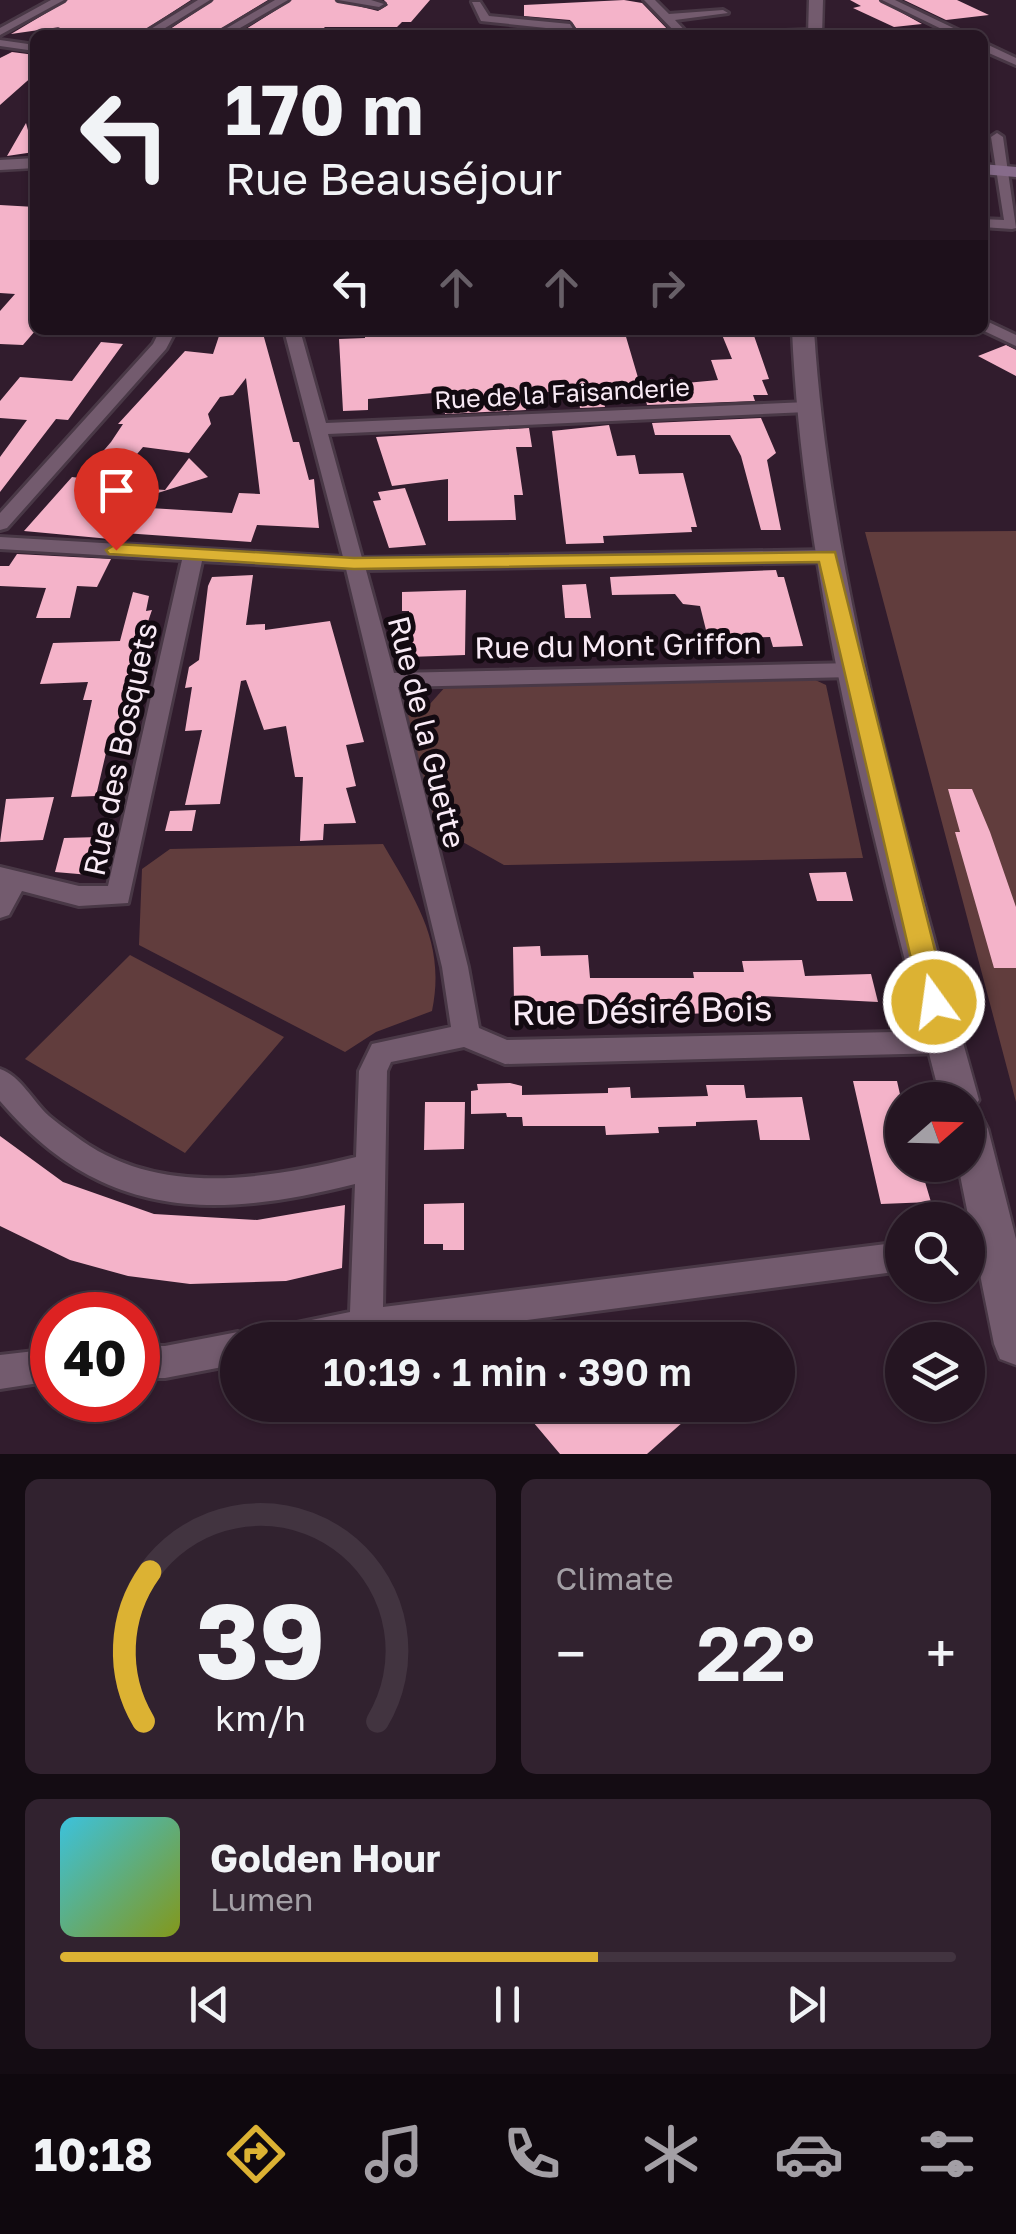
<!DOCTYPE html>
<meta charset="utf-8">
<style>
body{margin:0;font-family:"Golos Text",sans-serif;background:#31222f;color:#f1f3f6;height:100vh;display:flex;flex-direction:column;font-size:38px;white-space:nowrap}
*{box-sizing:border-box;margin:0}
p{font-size:32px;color:#a39fa5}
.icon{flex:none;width:55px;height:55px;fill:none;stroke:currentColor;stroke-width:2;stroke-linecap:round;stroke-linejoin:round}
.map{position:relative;height:1454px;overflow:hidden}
.panel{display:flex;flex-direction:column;gap:25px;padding:25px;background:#140c13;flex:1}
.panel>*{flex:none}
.banner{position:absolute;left:30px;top:30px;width:958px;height:305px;border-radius:15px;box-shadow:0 2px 8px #0004,0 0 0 2px #423440;background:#251522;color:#f1f3f6;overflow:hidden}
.needle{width:65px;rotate:70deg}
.buttons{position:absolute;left:885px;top:1082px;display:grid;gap:20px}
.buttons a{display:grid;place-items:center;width:100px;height:100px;border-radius:50%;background:#251522;box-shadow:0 2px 8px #0004,0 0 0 2px #423440;font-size:50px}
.speed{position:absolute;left:30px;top:1292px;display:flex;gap:20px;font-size:50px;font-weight:700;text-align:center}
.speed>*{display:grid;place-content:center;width:130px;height:130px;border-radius:50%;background:#251522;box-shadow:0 2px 8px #0004,0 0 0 2px #423440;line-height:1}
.speed .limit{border:15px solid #d22;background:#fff;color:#111}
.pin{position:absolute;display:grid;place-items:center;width:85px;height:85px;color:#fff;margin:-102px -42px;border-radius:50% 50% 50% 0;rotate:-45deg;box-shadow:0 0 10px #0007}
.pin .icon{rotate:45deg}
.me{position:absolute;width:110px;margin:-55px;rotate:346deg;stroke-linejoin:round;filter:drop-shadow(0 0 8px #0008)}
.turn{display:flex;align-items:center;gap:35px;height:210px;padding:0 30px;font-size:45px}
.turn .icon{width:130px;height:130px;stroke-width:2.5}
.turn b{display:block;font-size:70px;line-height:85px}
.lanes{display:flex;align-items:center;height:95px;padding:0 30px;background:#0003;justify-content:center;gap:50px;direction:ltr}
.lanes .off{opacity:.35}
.big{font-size:75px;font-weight:600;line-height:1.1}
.panel .widget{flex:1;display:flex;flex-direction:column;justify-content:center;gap:15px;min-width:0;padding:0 35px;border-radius:15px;background:#31222f}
.panel .dial{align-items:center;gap:0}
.dial svg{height:260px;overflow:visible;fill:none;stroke:#423440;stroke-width:7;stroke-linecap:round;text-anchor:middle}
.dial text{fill:#f1f3f6;stroke:none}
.song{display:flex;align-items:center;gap:30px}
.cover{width:120px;height:120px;border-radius:15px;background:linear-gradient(135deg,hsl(190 70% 55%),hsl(70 70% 35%))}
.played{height:10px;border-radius:5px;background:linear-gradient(90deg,#dcb233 60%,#423440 60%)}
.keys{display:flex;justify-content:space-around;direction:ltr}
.heat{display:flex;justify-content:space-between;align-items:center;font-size:55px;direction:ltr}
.panel .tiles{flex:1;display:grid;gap:25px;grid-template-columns:1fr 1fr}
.widget:last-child{grid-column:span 2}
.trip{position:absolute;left:220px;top:1322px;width:575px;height:100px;border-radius:50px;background:#251522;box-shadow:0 2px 8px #0004,0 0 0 2px #423440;font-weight:600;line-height:100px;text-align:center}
.tab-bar{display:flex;height:160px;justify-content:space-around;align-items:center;background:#0f080e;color:#a39fa5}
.tab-bar .icon{width:70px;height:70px}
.tab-bar .selected{color:#dcb233}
.tab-bar b{font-size:45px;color:#f1f3f6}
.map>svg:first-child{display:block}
.green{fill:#613d3d}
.building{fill:#f4b3c9;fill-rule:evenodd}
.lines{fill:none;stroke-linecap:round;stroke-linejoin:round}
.minor-casing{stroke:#493846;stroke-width:6}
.tertiary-casing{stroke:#493846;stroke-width:5}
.secondary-casing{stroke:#493846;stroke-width:5}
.minor{fill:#735b6e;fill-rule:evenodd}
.tertiary{fill:#735b6e;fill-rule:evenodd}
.secondary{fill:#866b8a;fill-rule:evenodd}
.route{fill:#dcb233;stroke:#8f7421;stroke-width:2.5}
.labels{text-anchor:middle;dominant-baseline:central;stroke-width:10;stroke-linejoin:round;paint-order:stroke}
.far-street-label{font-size:25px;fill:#f8eaf5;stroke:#130a11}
.street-label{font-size:30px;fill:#f8eaf5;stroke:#130a11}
.near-street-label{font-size:35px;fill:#f8eaf5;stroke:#130a11}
</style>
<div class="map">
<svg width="1016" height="1454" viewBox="0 0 1016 1454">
<rect width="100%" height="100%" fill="#311c2d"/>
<path class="green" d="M1016,531V1102L865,532Z
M811,678L826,685L863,858L504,865L434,826L404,717L429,705L446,686Z
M383,844C416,901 446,943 432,1011L376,1032L345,1052L139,945L142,869L170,849Z
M130,955L284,1037L185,1153L25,1059Z"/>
<path class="building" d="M68,0H191L137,35H44L60,27L11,34Z
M214,0H268L211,35H161Z
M292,0H334L378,11L388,5L384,0H430L411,22H402L397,27H325L317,34L246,29Z
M624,0L642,3L673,35H581L570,20L524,16V5Z
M850,0H879L922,24L894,27L853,8L861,6Z
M904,0H957L989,15L946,20Z
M12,52L35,55V74L0,105V58Z
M26,123L34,152L7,156Z
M0,205L35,207V331L23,345L0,344V311L15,294L0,293Z
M221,330H262L293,442H299L309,480L314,479L319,528L257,525L251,542L124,533L121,540L24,531L72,477L80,478L111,442L123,424H118L185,351L213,354ZM246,378L260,494L239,493L232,513L117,506L208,477L189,458L165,490L110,486L143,447L189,453L211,424L208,414L220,397L233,395Z
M365,330H624L644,398L603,399L605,407L580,408L576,391L524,393L526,410L445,414L444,392L368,399V410L343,411L339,339L365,338Z
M720,330H752L769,379L762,380L768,395H753L755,401L647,405L643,387L718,380L711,360L732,359Z
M101,342L123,344L68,420L56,419L0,492V457L27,420L0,418V401L20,377L72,381Z
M1006,345L1016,350V376L978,356Z
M761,418L776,453L767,460L781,530H761L741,456L730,435H655L652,423Z
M609,425L617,456L635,455L639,474L683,473L697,527H691L692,532L603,536L604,543L566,544L552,431Z
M529,428L532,447H516L523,495H514L516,520L448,521V479L392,486L376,437Z
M405,488L426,545L389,548L373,501L381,500L378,492Z
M17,554L111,559L97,587L77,586L70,618H36L46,588L0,586V566H9Z
M776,570L778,577H784L803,646L773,647L770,637L708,638L700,606L683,604L675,594L612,595L610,577Z
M253,575L246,625L265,624V630L330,621L364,742L346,745L356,786L346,788L356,823L324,824L323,840L300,841L303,777H295L286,726L264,730L246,680L241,681L220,804L185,805L202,730L185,731L192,687L185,688L189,667L199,660L208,586L212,577Z
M586,584L591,618H565L562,585Z
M466,590L465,655L409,657V611H402V592Z
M133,592L149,596L146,611L152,610L132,668L119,740H109L96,796L71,797L92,700H83L88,682L40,684L53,643L120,641Z
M948,789H972L990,832L1016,907V968H994L955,832H960Z
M54,797L43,840L0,842L6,799Z
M196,810L192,831H165L170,811Z
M99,837L98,860L90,875L55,872L64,838Z
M846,872L853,901H817L809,873Z
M540,946L541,956L588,955L590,978H694L693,972H744L742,961L802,960L805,976L871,974L878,1002L761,996L764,1011L659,1015L658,1006L514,1002L513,947Z
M853,1081H897L902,1103V1165H920L931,1202L881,1204Z
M510,1083L522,1086V1095L608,1093V1088L630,1087L631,1098L708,1096L706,1085H744L746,1098L802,1097L810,1140H760L757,1120L696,1122V1126L658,1127L659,1133L606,1135L605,1126H523L522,1117H507L506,1113L471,1114V1091L478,1090L477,1084Z
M425,1102H465L464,1149L424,1150Z
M0,1136L63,1182L154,1214L257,1220L345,1205L342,1268L286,1281L190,1284L128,1276L70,1260L0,1226Z
M464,1203V1250H443V1244H424V1204Z
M541,1405H668L683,1422L647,1454H560L528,1416Z"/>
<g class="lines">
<defs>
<path id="minor" d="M51,0H64L0,35V28Z
M198,0H210L154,35H141Z
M275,0H288L228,35H215Z
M338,0H371L384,4L379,7Z
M644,0H655L669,14L723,10L728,13L675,20L689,35H678Z
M882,0H895L968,35H954Z
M472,2H480L489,16L570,24L577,35H567L565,30L481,21Z
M815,30L819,35H750L755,32Z
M0,40L35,45V51L0,46Z
M982,42L1016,58V65L982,50Z
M997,133L1003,137L1016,228L1012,229L982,227V219L1004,220L991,137Z
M982,319L1016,335V346L982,330Z
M160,330H176L166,349L7,528L0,530V513L153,344Z
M284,330H300L326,423L807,402L816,407L807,412L328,434L362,558L828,550L838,556L828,562L366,570L394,673L854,663L865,670L854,677L398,687L468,967L479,1028L507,1040L944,1031L954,1034L958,1042L954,1050L944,1053L505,1064L464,1047L391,1062L387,1071L383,1307L902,1242V1271L375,1340H264L268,1329L350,1312L355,1184C213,1220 101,1220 0,1101V1069C21,1076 33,1102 49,1116C57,1123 66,1129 74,1135C155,1198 263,1180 356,1157L359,1071L372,1044L451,1027L442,967L346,569L202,561L128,903L79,906L22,891L9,915L0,918V867L79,886H108L182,560L0,549V537L343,557Z
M238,1332L251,1340H238V1364L165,1378H138V1346H165Z
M52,1349V1381L0,1389V1355Z"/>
<path id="tertiary" d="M809,0H823L822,35H808Z
M35,158V168L0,170V160Z
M792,330H814C830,583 911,855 979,1100L970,1113L982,1117L988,1129L1016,1239V1365L1000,1359L994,1344L958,1165H968V1100H941C878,855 803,582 792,330Z"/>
<path id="secondary" d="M982,164L1016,167V177L982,174Z"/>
</defs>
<use href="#minor" class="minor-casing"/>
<use href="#tertiary" class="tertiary-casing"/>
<use href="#secondary" class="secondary-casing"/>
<use href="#minor" class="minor"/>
<use href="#tertiary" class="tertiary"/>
<use href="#secondary" class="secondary"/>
</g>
<path class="route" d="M116,544L354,558L835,552L948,1002L944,1010H925L921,1002L819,562L354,569L109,554L106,550Z"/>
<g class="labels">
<g class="far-street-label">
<text transform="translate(562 393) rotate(-3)">Rue de la Faisanderie</text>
</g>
<g class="street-label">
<text transform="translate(618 645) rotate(-1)">Rue du Mont Griffon</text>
<text transform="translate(427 732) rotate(76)">Rue de la Guette</text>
<text transform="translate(120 749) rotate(-78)">Rue des Bosquets</text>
</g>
<g class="near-street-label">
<text transform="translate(642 1010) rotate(-1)">Rue Désiré Bois</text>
</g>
</g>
</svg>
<div class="buttons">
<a><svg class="needle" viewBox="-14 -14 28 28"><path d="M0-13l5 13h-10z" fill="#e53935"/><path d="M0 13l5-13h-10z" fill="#a39fa5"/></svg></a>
<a><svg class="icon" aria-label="search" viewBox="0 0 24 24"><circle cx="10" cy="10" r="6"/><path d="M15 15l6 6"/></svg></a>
<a><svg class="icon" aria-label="layers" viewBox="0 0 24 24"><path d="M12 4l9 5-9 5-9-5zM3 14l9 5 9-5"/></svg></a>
</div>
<div class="speed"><div class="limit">40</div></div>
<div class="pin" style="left:116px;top:550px;background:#d93025"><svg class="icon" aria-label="arrive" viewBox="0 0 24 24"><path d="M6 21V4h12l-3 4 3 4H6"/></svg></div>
<svg class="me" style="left:934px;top:1002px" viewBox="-20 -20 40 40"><circle r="17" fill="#dcb233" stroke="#fff" stroke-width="3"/><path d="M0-11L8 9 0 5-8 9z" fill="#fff"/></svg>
<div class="trip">10:19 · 1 min · 390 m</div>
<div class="banner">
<div class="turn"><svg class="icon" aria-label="left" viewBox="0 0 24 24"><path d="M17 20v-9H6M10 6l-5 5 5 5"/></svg><div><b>170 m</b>Rue Beauséjour</div></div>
<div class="lanes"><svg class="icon" aria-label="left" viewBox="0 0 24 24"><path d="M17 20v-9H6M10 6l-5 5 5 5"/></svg><svg class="icon off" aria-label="ahead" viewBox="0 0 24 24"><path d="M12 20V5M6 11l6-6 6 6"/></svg><svg class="icon off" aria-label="ahead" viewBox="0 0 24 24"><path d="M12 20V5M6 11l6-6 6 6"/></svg><svg class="icon off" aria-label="right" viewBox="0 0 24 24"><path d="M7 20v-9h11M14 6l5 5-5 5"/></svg></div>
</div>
</div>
<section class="panel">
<div class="tiles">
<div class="widget dial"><svg viewBox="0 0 100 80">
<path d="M14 69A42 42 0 1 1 86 69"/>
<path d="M14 69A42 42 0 0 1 16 23" stroke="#dcb233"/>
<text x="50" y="56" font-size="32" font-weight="700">39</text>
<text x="50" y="72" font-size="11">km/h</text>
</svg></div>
<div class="widget"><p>Climate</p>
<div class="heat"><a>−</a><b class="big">22°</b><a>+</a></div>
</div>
<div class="widget">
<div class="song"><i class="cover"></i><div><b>Golden Hour</b><p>Lumen</p></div></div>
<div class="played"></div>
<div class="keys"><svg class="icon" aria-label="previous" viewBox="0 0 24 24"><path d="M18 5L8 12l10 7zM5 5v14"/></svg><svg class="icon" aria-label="pause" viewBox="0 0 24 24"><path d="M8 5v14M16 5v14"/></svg><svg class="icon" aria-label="next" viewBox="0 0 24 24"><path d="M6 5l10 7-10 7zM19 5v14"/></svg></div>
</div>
</div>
</section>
<nav class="tab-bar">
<b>10:18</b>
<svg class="icon selected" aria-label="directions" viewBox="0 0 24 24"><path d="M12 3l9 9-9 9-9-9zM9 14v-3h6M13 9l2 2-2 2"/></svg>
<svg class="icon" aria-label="music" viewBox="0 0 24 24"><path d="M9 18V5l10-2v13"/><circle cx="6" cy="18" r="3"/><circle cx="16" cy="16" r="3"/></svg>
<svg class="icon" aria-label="phone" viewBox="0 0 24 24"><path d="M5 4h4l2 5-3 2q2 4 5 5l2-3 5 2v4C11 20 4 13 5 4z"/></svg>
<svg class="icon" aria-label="climate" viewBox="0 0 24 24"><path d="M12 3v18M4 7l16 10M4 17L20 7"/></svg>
<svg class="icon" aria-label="car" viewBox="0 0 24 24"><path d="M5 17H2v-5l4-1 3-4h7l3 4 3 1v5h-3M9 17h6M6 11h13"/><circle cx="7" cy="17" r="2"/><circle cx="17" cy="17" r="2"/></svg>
<svg class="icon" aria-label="filters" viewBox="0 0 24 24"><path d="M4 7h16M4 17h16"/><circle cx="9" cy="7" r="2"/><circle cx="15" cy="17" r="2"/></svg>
</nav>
